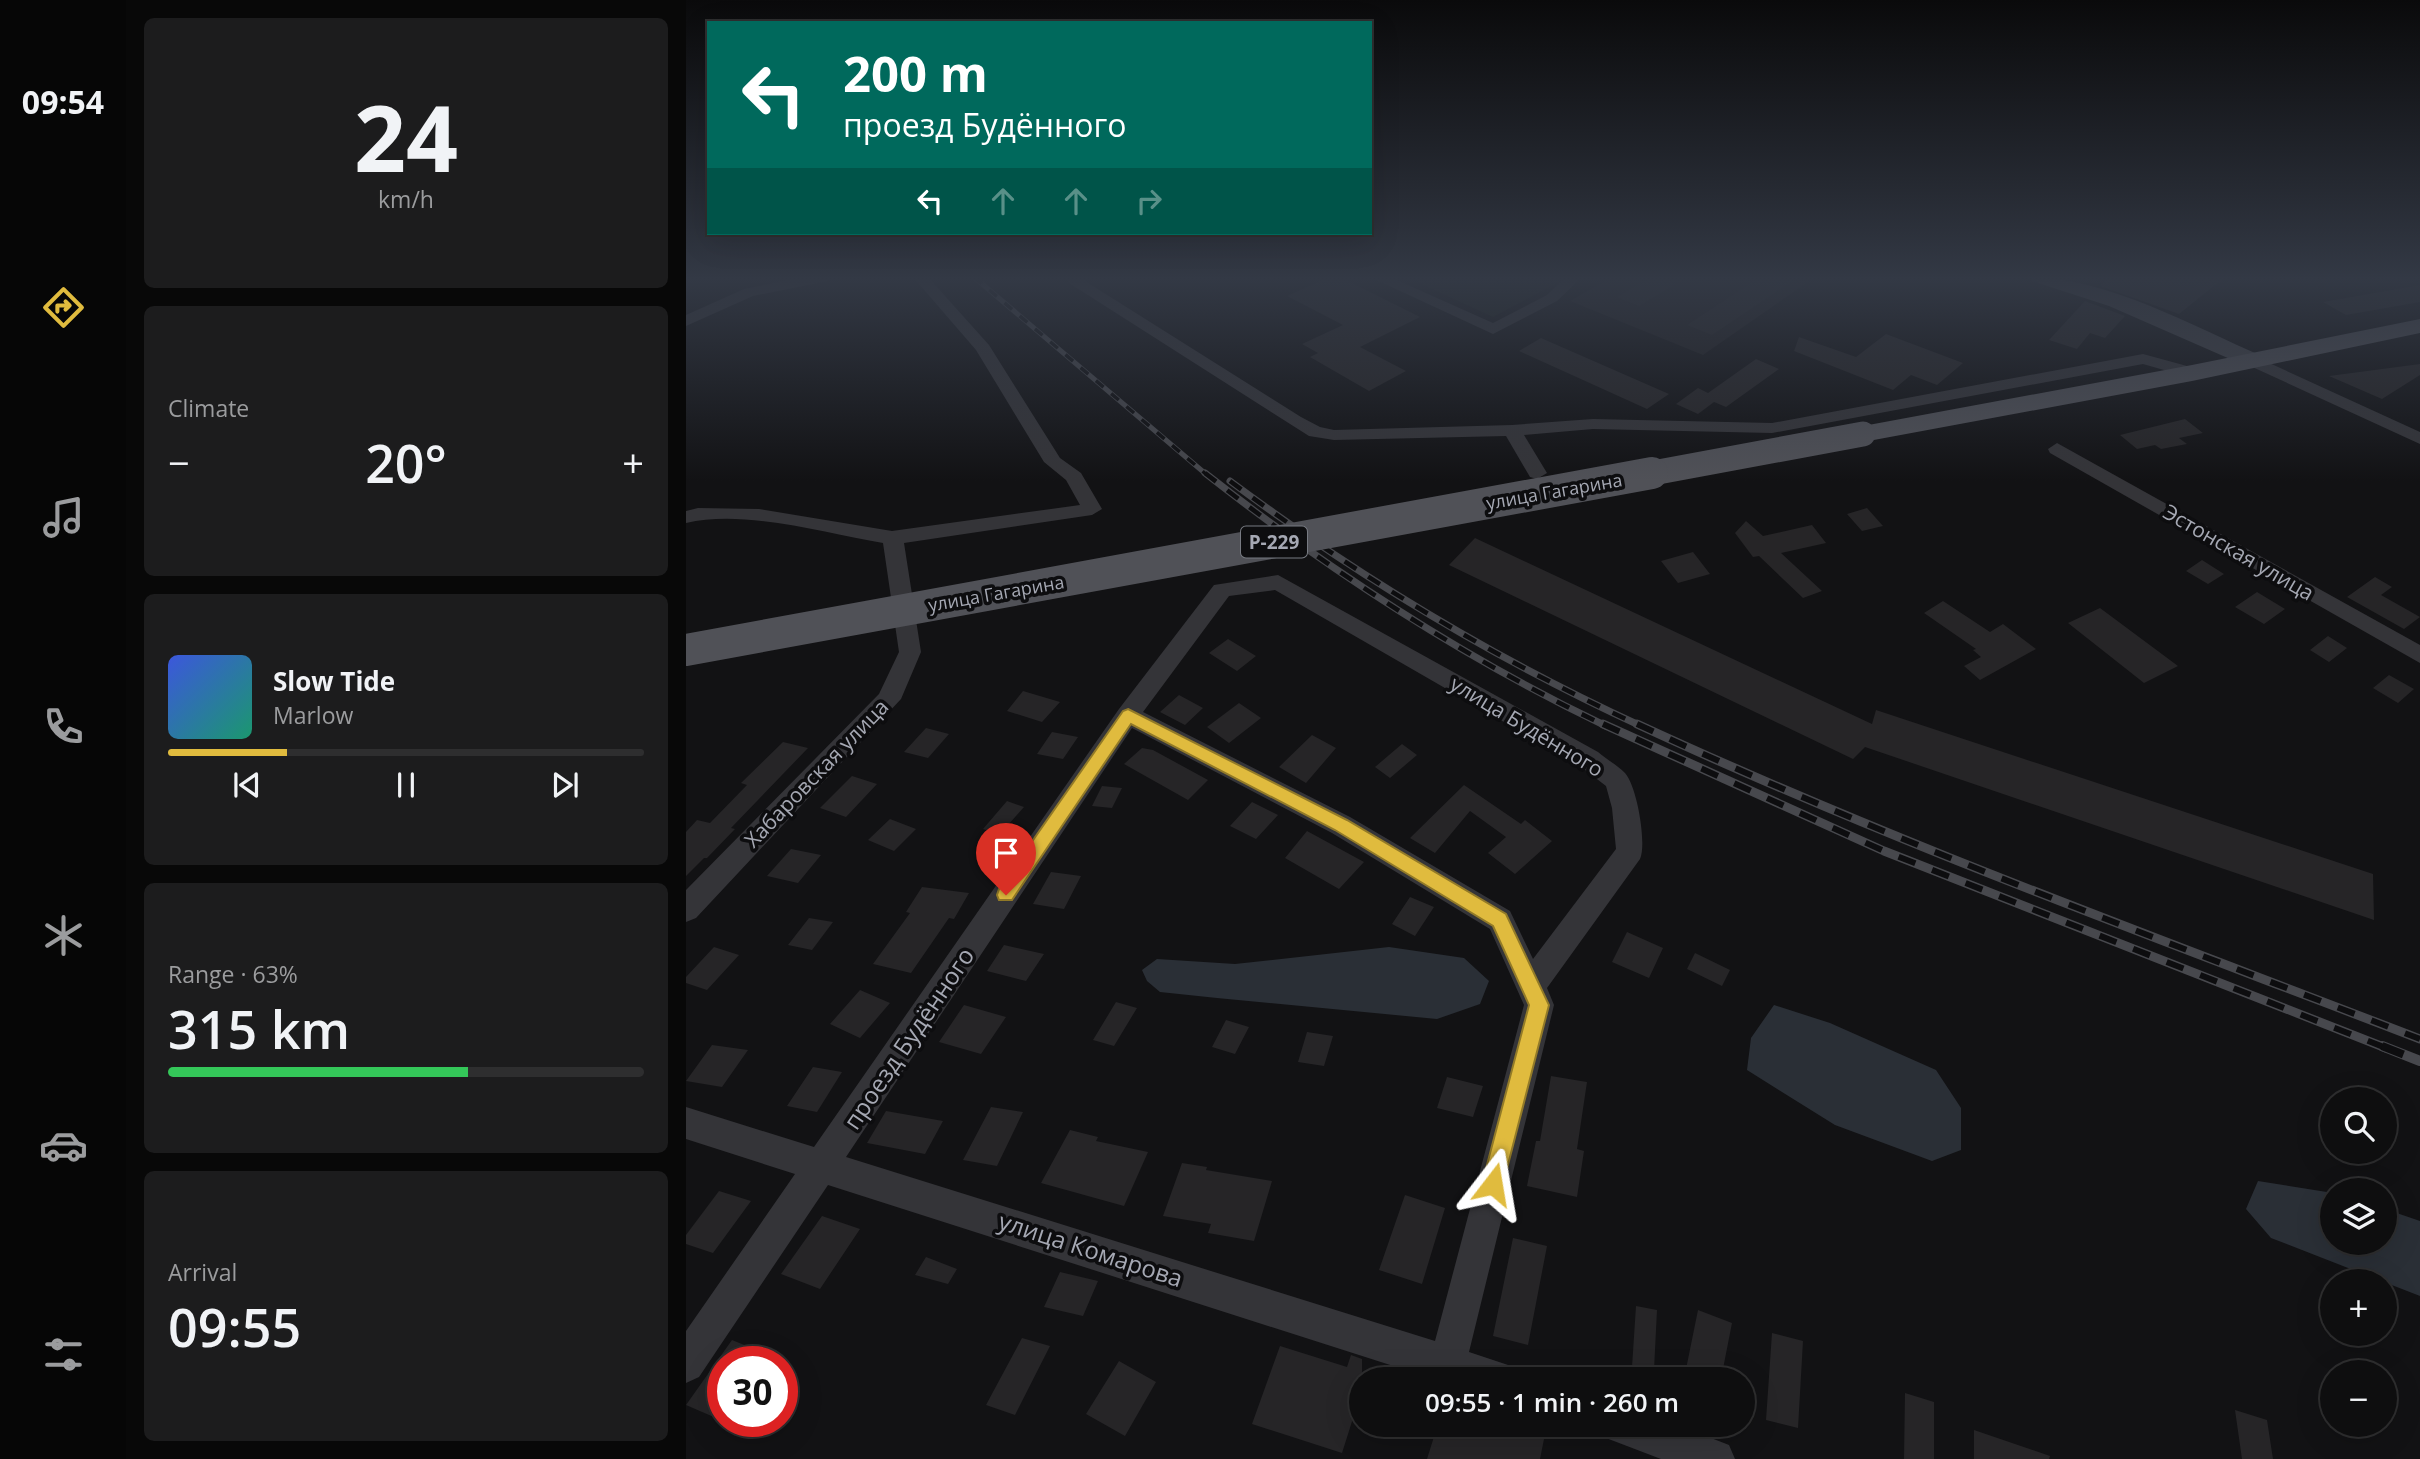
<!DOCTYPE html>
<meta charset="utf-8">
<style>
body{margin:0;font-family:"Open Sans",sans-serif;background:#1c1c1d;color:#f1f3f6;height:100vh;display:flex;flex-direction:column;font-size:26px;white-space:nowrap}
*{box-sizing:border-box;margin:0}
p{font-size:23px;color:#9b9c9e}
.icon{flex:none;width:38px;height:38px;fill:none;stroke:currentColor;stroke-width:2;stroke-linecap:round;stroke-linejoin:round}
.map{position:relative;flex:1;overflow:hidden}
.sheet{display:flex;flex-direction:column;gap:18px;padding:18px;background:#080808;width:560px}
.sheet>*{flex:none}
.banner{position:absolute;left:21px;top:21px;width:665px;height:214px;border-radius:0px;box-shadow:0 7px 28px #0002,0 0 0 2px #2e2e2f;background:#00695c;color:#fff;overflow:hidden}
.tools{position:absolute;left:1634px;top:1087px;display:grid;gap:14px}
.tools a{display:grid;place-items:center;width:77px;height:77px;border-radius:50%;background:#0e0e0f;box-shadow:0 7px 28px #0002,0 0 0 2px #2e2e2f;font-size:35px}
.speed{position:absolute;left:21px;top:1346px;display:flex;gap:14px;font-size:35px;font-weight:700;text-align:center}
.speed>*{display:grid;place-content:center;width:91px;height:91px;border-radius:50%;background:#0e0e0f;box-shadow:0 7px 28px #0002,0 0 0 2px #2e2e2f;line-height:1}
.speed .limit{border:10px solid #d22;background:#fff;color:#111}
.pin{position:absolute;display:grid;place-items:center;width:60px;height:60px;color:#fff;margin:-72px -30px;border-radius:50% 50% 50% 0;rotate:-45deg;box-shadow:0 0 7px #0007}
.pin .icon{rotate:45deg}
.me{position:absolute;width:77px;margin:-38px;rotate:14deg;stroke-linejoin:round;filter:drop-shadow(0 0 5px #0008)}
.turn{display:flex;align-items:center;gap:24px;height:147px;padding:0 21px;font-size:32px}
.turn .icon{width:91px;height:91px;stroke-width:2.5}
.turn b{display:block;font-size:49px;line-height:60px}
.lanes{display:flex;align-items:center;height:66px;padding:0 21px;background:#0003;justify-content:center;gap:35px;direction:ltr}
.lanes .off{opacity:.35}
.big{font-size:52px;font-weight:600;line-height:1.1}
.sheet .widget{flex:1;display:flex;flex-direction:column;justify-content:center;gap:10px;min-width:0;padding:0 24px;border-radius:10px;background:#1c1c1d}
.sheet .dial{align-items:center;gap:0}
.dial b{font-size:91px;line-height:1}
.song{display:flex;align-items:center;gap:21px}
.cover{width:84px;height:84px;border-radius:10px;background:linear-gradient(135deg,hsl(230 70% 55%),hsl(160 70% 35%))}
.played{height:7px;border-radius:4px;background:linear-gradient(90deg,#e0bb3e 25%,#2e2e2f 25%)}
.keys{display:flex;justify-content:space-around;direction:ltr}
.heat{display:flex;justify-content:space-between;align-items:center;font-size:38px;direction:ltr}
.charge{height:10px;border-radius:5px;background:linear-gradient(90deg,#34c759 63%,#2e2e2f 0)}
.trip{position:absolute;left:663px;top:1367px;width:406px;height:70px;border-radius:35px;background:#0e0e0f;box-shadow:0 7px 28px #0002,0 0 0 2px #2e2e2f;font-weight:600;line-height:70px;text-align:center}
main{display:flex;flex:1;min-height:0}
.menu{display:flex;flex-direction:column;width:126px;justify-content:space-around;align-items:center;background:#060606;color:#9b9c9e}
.menu .icon{width:49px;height:49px}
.menu .active{color:#e0bb3e}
.menu b{font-size:32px;color:#f1f3f6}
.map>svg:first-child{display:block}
.built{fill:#1f1e20}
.green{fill:#191e1a}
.water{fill:#2a2f36}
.building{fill:#262527}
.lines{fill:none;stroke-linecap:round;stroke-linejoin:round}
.street{fill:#343438;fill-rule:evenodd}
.secondary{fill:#424348;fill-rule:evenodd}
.primary{fill:#505157;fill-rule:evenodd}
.rail-far3-casing{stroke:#47484d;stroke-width:5}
.rail-far2-casing{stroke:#47484d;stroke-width:7}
.rail-far1-casing{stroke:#47484d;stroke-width:9}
.rail-casing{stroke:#47484d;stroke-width:10}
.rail-far3{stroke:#0d0d0f;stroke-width:3.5;stroke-dasharray:10;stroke-linecap:butt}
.rail-far2{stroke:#0d0d0f;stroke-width:4.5;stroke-dasharray:14;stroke-linecap:butt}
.rail-far1{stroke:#0d0d0f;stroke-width:6;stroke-dasharray:18;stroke-linecap:butt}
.rail{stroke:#0d0d0f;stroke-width:8;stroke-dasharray:23;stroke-linecap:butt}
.primary-bridge-far1{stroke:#505157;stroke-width:25}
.primary-bridge{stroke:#505157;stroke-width:32}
.route{fill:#e0bb3e;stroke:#927a28;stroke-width:2}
.labels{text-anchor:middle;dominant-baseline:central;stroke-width:7;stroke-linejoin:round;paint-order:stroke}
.far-street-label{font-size:18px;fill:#a5a8b3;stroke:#0d0d0f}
.shield{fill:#0d0d0f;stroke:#777a82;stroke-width:2}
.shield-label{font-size:19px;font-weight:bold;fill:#a5a8b3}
.street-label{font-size:21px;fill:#a5a8b3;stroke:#0d0d0f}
.near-street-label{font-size:24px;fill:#a5a8b3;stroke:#0d0d0f}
</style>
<main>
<nav class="menu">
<b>09:54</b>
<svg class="icon active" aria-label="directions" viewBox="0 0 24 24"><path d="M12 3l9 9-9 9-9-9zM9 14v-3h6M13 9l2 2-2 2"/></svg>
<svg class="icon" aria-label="music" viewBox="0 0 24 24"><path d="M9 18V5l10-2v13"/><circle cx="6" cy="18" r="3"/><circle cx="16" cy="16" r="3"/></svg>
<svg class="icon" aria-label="phone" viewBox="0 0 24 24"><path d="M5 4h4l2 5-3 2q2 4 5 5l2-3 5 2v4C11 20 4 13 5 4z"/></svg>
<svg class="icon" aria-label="climate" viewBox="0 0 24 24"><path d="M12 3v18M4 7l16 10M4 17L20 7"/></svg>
<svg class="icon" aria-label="car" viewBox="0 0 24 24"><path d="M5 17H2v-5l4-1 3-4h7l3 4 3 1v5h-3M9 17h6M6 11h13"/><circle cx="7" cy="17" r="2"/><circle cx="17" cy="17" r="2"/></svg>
<svg class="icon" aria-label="filters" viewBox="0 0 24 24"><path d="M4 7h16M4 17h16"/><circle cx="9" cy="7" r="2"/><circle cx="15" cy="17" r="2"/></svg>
</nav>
<section class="sheet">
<div class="widget dial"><b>24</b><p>km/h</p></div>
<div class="widget"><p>Climate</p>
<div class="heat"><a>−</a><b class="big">20°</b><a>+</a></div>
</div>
<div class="widget">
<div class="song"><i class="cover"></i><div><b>Slow Tide</b><p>Marlow</p></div></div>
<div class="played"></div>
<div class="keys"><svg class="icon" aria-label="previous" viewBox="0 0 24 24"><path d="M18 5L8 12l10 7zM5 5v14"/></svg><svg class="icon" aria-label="pause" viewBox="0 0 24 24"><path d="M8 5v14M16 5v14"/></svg><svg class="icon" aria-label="next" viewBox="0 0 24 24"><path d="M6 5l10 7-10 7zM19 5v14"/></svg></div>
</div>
<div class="widget"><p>Range · 63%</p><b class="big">315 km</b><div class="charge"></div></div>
<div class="widget"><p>Arrival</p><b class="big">09:55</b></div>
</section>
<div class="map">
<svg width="1734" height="1459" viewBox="0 0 1734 1459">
<rect width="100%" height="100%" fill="#121214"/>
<path class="built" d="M926,277H1129L1017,355L884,301Z"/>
<path class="green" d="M720,277H882L807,317Z"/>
<path class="water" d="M703,947L778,958L803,981L794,1004L751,1019L531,998L474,992L461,981L456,970L471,959L549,964Z
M1088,1005L1144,1023L1250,1070L1275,1108V1150L1246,1161L1149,1125L1061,1070L1065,1038Z
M1572,1181L1647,1193V1242H1699V1209L1734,1221V1296L1585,1238L1560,1209Z"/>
<path class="building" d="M643,277H654L734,317L674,347L720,371L683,391L624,357L632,353L616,344L657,325L601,296Z
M965,277H1001L953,306L931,297Z
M1074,277H1112L1026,335L1001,325Z
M1423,277H1539L1493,314L1414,286Z
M1734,285V302L1660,315L1637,302Z
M1399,301L1439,316L1419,338L1404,333L1391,349L1363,340Z
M1200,334L1277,363L1251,385L1225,375L1207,390L1108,351L1113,337L1170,357Z
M855,338L983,394L961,409L833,351Z
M1070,359L1093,369L1040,407L1028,402L1012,414L990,404L1012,388L1022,393Z
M1734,364V375L1696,399L1643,376Z
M1499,419L1517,433L1493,438L1501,444L1475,449L1469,445L1451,449L1434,435Z
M1181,508L1197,526L1176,531L1161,514Z
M1060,521L1077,536L1126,525L1140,543L1095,553L1136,591L1117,598L1073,556L1067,557L1049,533Z
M789,538L1186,724L1190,710L1687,874L1688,920L1179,747L1167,759L763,565Z
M1007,552L1024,574L992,583L975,561Z
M1516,560L1538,574L1522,584L1500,571Z
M1689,577L1706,587L1695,595L1734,617L1718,629L1661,597Z
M1571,592L1599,609L1578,624L1549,607Z
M1257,601L1304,632L1317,624L1350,649L1294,680L1278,666L1295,657L1287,650L1290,649L1238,613Z
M1414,608L1492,666L1458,683L1382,623Z
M1642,636L1661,648L1643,662L1624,650Z
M542,639L570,656L551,671L523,653Z
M1703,675L1728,689L1712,703L1687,688Z
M337,691L374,702L356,722L321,711Z
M493,695L517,708L499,725L474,712Z
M553,703L575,718L543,743L521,727Z
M240,728L263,734L242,758L218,752Z
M366,732L392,737L377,759L351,754Z
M626,735L650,748L620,783L593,767Z
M97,742L122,748L45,828L49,829L21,858H18L0,876V832L11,820L24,823L61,785L55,783Z
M716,744L731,755L704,778L689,767Z
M456,748L467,750L522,780L502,800L438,764Z
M166,776L191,784L160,817L134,808Z
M778,785L835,824L839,820L866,841L829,874L802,853L820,837L784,811L749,853L724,838Z
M416,786L436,788L426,808L406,806Z
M321,801L338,807L313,835L297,829Z
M566,802L592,815L570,839L544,826Z
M204,819L230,829L208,851L182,840Z
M621,831L678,862L653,889L599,858Z
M105,849L135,855L112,883L81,876Z
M365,872L395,876L378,909L347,904Z
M236,887L283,893L268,919L263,918L225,973L187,964L224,913L220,912Z
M724,897L748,907L729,936L706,924Z
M123,918L147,922L126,950L102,945Z
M941,932L977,948L963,978L926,962Z
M318,945L358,954L340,981L301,971Z
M28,947L53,955L21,990L0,983V977Z
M1009,953L1044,970L1036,986L1001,969Z
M174,990L204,1003L174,1038L144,1024Z
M430,1002L451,1008L428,1046L407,1040Z
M278,1005L320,1017L295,1054L253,1042Z
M540,1020L563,1027L549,1054L526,1047Z
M621,1032L647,1036L638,1066L612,1062Z
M26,1045L62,1050L36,1087L0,1081Z
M127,1067L156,1072L131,1112L101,1106Z
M865,1076L901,1082L891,1149L898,1151L891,1197L841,1186L850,1141H854Z
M761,1077L797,1086L787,1117L751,1108Z
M305,1107L337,1112L311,1166L277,1160Z
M200,1111L257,1121L239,1154L181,1143Z
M384,1130L412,1137L410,1141L462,1152L438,1206L355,1183Z
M496,1163L521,1167L520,1170L586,1181L568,1241L522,1233L525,1224L477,1216Z
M33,1191L65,1201L27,1253L0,1244V1235Z
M719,1195L759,1208L736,1284L693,1270Z
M136,1216L174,1229L134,1289L95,1274Z
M827,1238L861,1246L842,1345L807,1336Z
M240,1257L271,1269L262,1284L229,1275Z
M374,1272L412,1281L397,1316L358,1307Z
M950,1306L971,1310L968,1370L946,1367Z
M1012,1310L1046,1323L1035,1379H998Z
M1086,1333L1117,1341L1112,1428L1080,1420Z
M336,1338L364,1346L329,1415L300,1405Z
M46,1340L98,1361L37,1362V1421L0,1405Z
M594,1346L661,1367L665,1355L676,1359V1414L669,1412L656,1453L566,1424Z
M433,1361L470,1382L439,1436L400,1414Z
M1219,1393L1248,1402V1459H1218Z
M1549,1410L1581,1420L1587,1459H1556Z
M752,1424H861L854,1459H741Z
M1288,1430L1364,1456L1363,1459H1288Z"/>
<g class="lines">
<path class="street" d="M117,277H149L142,281L67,296L0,326V315L58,289Z
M227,277H242L303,345L374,458L395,473L416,509L406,515L218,543L235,652L215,699L10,918L0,922V890L193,694L213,652L197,543C139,533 58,509 0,523V511L12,508L73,509L206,531L394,505L380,480L358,462L290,350Z
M382,277H402L399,281L615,417L634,427L648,430L826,425L907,419L1086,423L1457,354L1512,369L1514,373L1506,378L1457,364L1086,433L907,429L838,435L861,473L851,479L844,477L820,436L648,440L623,436L383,283Z
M684,277H704L807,323L861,295L880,277H896L871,301L807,334Z
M1346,277H1361L1354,281Z
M1568,356L1734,432V444L1562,365V357Z
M1371,443L1734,645V663L1364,453L1362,449Z
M592,575L912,752C920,759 931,765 939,773C951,786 961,844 954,859L861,988L868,1005L783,1352L822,1365L827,1379H748L142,1185L13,1377L0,1383V1331L109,1174L0,1139V1107L128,1147L433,709L528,585ZM589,590L894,766L920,786L926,808L930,849L847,959L824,911L664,817L457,712L543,596ZM446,728L646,833L804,929L838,1005L749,1341L160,1157Z
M915,1424H989L1043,1445L1049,1459H975L920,1438Z"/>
<path class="secondary" d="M1343,277C1420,277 1506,326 1576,356L1579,361L1576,366H1560L1423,306L1346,281Z"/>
<path class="primary" d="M1734,319V333L1506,381L1177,442L1167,440L1163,434L1167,428L1177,426L1506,365Z"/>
<defs>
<path id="rail-far3" d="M288,277L521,475"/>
<path id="rail-far2" d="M519,473C644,571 776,657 920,726
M544,481C673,577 809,659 955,726"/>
<path id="rail-far1" d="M917,724L1198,851L1700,1048
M951,724C1206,842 1472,938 1734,1039"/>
<path id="rail" d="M1696,1046L1734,1061"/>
</defs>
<use href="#rail-far3" class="rail-far3-casing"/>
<use href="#rail-far2" class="rail-far2-casing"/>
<use href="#rail-far1" class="rail-far1-casing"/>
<use href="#rail" class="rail-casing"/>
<use href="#rail-far3" class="rail-far3"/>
<use href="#rail-far2" class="rail-far2"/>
<use href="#rail-far1" class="rail-far1"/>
<use href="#rail" class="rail"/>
<path class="primary-bridge-far1" d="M956,475L1177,434"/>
<path class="primary-bridge" d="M0,650L966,473"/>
</g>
<linearGradient id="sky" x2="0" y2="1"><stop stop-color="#0a0a0b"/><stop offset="0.58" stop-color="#333945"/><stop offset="1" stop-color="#333945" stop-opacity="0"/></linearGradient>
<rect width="1734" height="481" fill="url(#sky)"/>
<path class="route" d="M442,709L661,820L820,914L863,1005L815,1192L807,1195L800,1192L796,1184L843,1005L807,926L649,830L445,724L326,900H313L311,895L313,889L437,711Z"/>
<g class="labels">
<g class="far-street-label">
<text transform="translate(868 491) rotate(-10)">улица Гагарина</text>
<text transform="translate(310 593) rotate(-10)">улица Гагарина</text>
</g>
<rect class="shield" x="555" y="526.5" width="66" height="31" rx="5"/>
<g class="shield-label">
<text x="588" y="542">Р-229</text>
</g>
<g class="street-label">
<text transform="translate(1553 552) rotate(30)">Эстонская улица</text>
<text transform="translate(841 726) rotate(31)">улица Будённого</text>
<text transform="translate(130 773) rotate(-46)">Хабаровская улица</text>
</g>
<g class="near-street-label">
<text transform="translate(222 1038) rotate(-56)">проезд Будённого</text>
<text transform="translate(405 1249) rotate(18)">улица Комарова</text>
</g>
</g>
</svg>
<div class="tools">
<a><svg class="icon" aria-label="search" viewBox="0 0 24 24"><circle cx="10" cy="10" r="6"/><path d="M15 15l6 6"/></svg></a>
<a><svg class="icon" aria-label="layers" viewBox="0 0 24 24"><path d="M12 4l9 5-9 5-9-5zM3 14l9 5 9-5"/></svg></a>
<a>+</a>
<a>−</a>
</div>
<div class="speed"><div class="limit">30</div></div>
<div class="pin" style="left:320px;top:895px;background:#d93025"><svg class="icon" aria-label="arrive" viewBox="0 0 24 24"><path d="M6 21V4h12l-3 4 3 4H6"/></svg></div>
<svg class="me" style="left:807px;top:1184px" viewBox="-20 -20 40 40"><path d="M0-17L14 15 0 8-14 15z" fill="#e0bb3e" stroke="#fff" stroke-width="4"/></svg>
<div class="trip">09:55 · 1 min · 260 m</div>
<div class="banner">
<div class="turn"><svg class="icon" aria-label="left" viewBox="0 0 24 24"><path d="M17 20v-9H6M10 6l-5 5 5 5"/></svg><div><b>200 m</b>проезд Будённого</div></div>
<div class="lanes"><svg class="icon" aria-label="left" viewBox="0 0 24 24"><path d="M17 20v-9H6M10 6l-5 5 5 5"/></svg><svg class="icon off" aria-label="ahead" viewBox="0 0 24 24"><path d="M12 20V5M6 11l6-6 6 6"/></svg><svg class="icon off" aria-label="ahead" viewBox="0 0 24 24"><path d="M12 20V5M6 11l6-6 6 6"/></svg><svg class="icon off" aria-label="right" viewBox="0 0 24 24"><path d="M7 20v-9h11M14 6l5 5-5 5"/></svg></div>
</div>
</div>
</main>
